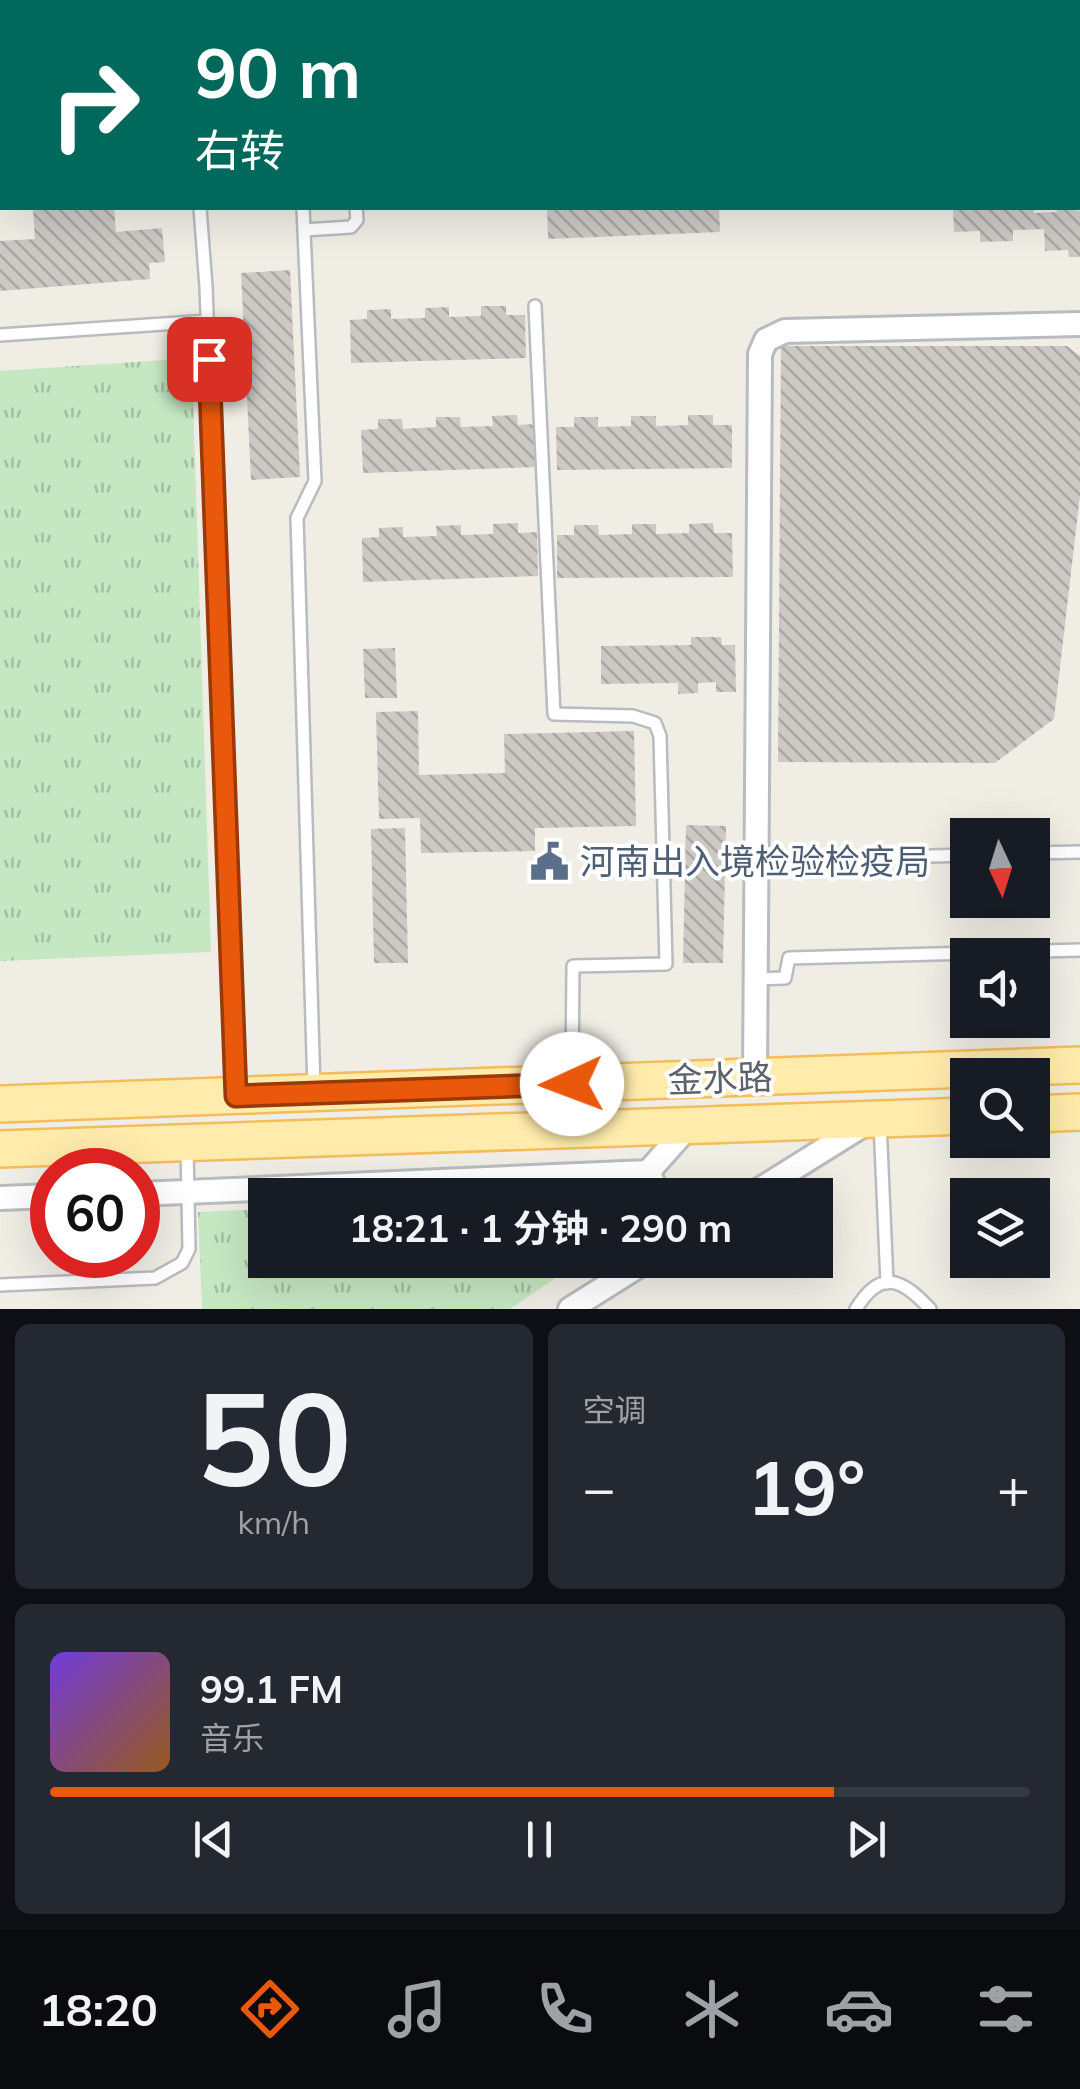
<!DOCTYPE html>
<html lang="zh">
<meta charset="utf-8">
<style>
body{margin:0;font-family:Mulish,"Noto Sans SC",sans-serif;background:#242831;color:#f1f3f6;height:100vh;display:flex;flex-direction:column;font-size:38px;white-space:nowrap}
*{box-sizing:border-box;margin:0}
p{font-size:32px;color:#9ea1a6}
.icon{flex:none;width:55px;height:55px;fill:none;stroke:currentColor;stroke-width:2;stroke-linecap:round;stroke-linejoin:round}
.map{position:relative;height:1309px;overflow:hidden}
.details{display:flex;flex-direction:column;gap:15px;padding:15px;background:#0d0f14;flex:1}
.details>*{flex:none}
.banner{position:absolute;left:0px;top:0px;width:1080px;height:210px;box-shadow:0 10px 40px #0002;background:#00695c;color:#fff;overflow:hidden}
.needle{width:65px;rotate:176deg}
.buttons{position:absolute;left:950px;top:818px;display:grid;gap:20px}
.buttons a{display:grid;place-items:center;width:100px;height:100px;border-radius:0px;background:#171b24;box-shadow:0 10px 40px #0002;font-size:50px}
.speed{position:absolute;left:30px;top:1148px;display:flex;gap:20px;font-size:50px;font-weight:700;text-align:center}
.speed>*{display:grid;place-content:center;width:130px;height:130px;border-radius:50%;background:#171b24;box-shadow:0 10px 40px #0002;line-height:1}
.speed .limit{border:15px solid #d22;background:#fff;color:#111}
.pin{position:absolute;display:grid;place-items:center;width:85px;height:85px;color:#fff;margin:-42px;border-radius:20px;box-shadow:0 5px 15px #0006}
.me{position:absolute;width:110px;margin:-55px;rotate:268deg;stroke-linejoin:round;filter:drop-shadow(0 0 8px #0008)}
.turn{display:flex;align-items:center;gap:35px;height:210px;padding:0 30px;font-size:45px}
.turn .icon{width:130px;height:130px;stroke-width:2.5}
.turn b{display:block;font-size:70px;line-height:85px}
.big{font-size:75px;font-weight:700;line-height:1.1}
.details .widget{flex:1;display:flex;flex-direction:column;justify-content:center;gap:15px;min-width:0;padding:0 35px;border-radius:15px;background:#242831}
.details .dial{align-items:center;gap:0}
.dial b{font-size:130px;line-height:1}
.song{display:flex;align-items:center;gap:30px}
.cover{width:120px;height:120px;border-radius:15px;background:linear-gradient(135deg,hsl(260 70% 55%),hsl(30 70% 35%))}
.played{height:10px;border-radius:5px;background:linear-gradient(90deg,#ea580c 80%,#363941 80%)}
.keys{display:flex;justify-content:space-around;direction:ltr}
.heat{display:flex;justify-content:space-between;align-items:center;font-size:55px;direction:ltr}
.details .tiles{flex:1;display:grid;gap:15px;grid-template-columns:1fr 1fr}
.widget:last-child{grid-column:span 2}
.trip{position:absolute;left:248px;top:1178px;width:585px;height:100px;border-radius:0px;background:#171b24;box-shadow:0 10px 40px #0002;font-weight:700;line-height:100px;text-align:center}
.menu{display:flex;height:160px;justify-content:space-around;align-items:center;background:#090b0e;color:#9ea1a6}
.menu .icon{width:70px;height:70px}
.menu .selected{color:#ea580c}
.menu b{font-size:45px;color:#f1f3f6}
.map>svg:first-child{display:block}
.grass{fill:url(#grass-tufts)}
.building{fill:url(#building-back-hatch)}
.lines{fill:none;stroke-linecap:round;stroke-linejoin:round}
.lane-casing{stroke:#b8bbbf;stroke-width:16}
.street-casing{stroke:#b8bbbf;stroke-width:28}
.primary-casing{stroke:#f3bd5b;stroke-width:40}
.lane{stroke:#fff;stroke-width:11}
.street{stroke:#fff;stroke-width:22}
.primary{stroke:#ffebab;stroke-width:35}
.route-casing{stroke:#983908;stroke-width:25}
.route{stroke:#ea580c;stroke-width:18}
.labels{text-anchor:middle;dominant-baseline:central;stroke-width:8;stroke-linejoin:round;paint-order:stroke}
.service-label{font-size:35px;fill:#4e5e75;stroke:#fff;text-anchor:start}
.street-label{font-size:35px;fill:#5d6266;stroke:#fff}
</style>
<div class="map">
<svg width="1080" height="1309" viewBox="0 0 1080 1309">
<defs>
<pattern id="grass-tufts" width="24" height="20" patternUnits="userSpaceOnUse" patternTransform="scale(2.5)"><rect width="24" height="20" fill="#c5e7c2"/><path d="M3 7l-1-3M5 7V3M7 7l1-3M15 17l-1-3M17 17v-4M19 17l1-3" fill="none" stroke="#a3bfa1"/></pattern>
<pattern id="building-back-hatch" width="6" height="6" patternUnits="userSpaceOnUse" patternTransform="scale(2.5)"><rect width="6" height="6" fill="#ccc9c5"/><path d="M-1 5l2 2M0 0l6 6M5-1l2 2" fill="none" stroke="#a9a7a4"/></pattern>
</defs>
<rect width="100%" height="100%" fill="#f0ede5"/>
<path class="grass" d="M180,359L192,370L211,952L0,961V371Z
M265,1209V1260H582L510,1309H202L198,1212Z"/>
<path class="building" d="M33,208H114L116,232L162,228L165,262L149,263L150,279L0,291V241L35,239Z
M547,208H719L720,232L548,239Z
M953,208H1034V213L1057,212L1056,208L1080,211V257H1069L1068,250L1045,251L1044,229L1013,230V241L980,242V231L954,232Z
M290,270L300,477L251,480L241,273Z
M481,306H506V315H525L526,358L351,363L350,320L367,319V310L391,309V319L425,318V308L449,307V317L481,316Z
M781,346H1067L1080,356V495L1054,719L995,763L778,762Z
M517,415L518,425L536,424L538,467L363,473L361,430L378,429V419H402L403,429L436,427V417H460L461,427L493,426L492,416Z
M688,415H713V425H732V468L557,470L556,427H574V417H598V427L631,426V416H656V426L688,425Z
M518,523V533L537,532L538,576L363,582L362,538L379,537V528L403,527V537L437,536L436,526L461,525V535L493,534V524Z
M713,523L714,533H732L733,577L557,578V535H574V525H598L599,535L632,534V524H656V534L689,533V524Z
M691,637H721L722,645H735L736,692H716V682L698,683V693L678,694V683L601,684V646L691,645Z
M395,648L397,698H365L363,649Z
M418,711L419,775L505,773L504,734L634,731L636,826L535,828V851L421,853L420,818L379,819L376,712Z
M686,825L726,826L723,963H683Z
M405,828L408,963H374L371,829Z"/>
<g class="lines">
<defs>
<path id="lane" d="M186,0V2
M294,0V2
M468,0L470,2
M757,0V2
M846,0V2
M364,2L365,0
M1078,25L1080,23
M200,208L206,287L236,1092
M303,208L315,481L297,518L314,1089
M304,230L351,227L357,220L356,208
M535,306L554,714L633,716L655,723L660,736L666,964L573,966L572,1079
M0,335L208,321
M1032,853L1080,852
M757,861L968,855
M756,979L785,978L789,958L1080,950
M880,1122L887,1283
M0,1285L155,1278L182,1263L189,1249L187,1148
M856,1309C881,1268 902,1279 930,1309"/>
<path id="street" d="M755,1077L760,354L766,340L785,331L1080,324
M648,1172L659,1195
M138,1194L648,1172L688,1127
M751,1195L868,1122
M0,1198L52,1196
M570,1309L648,1260"/>
<path id="primary" d="M0,1104L1080,1065
M1032,1114L1080,1112
M0,1149L968,1116"/>
</defs>
<use href="#lane" class="lane-casing"/>
<use href="#street" class="street-casing"/>
<use href="#primary" class="primary-casing"/>
<use href="#lane" class="lane"/>
<use href="#street" class="street"/>
<use href="#primary" class="primary"/>
</g>
<g class="lines">
<defs>
<path id="route" d="M209,359L236,1096L572,1084"/>
</defs>
<use href="#route" class="route-casing"/>
<use href="#route" class="route"/>
</g>
<defs>
<symbol id="civic-bare" viewBox="-9 -9 18 18"><path d="M-.6-6.5H3V-4.5H.6V-3L4-1V1h2V6H-6V1h2V-1L-.6-3ZM-1.2 2.5V6h2.4V2.5Z" fill="#5c6f8a" stroke="#fff" stroke-width="2.5" paint-order="stroke"/></symbol>
</defs>
<g fill-rule="evenodd">
<use href="#civic-bare" x="522" y="834" width="55" height="55"/>
</g>
<g class="labels">
<g class="service-label">
<text x="580" y="861">河南出入境检验检疫局</text>
</g>
<g class="street-label">
<text transform="translate(720 1078) rotate(-2)">金水路</text>
</g>
</g>
</svg>
<div class="buttons">
<a><svg class="needle" viewBox="-14 -14 28 28"><path d="M0-13l5 13h-10z" fill="#e53935"/><path d="M0 13l5-13h-10z" fill="#9ea1a6"/></svg></a>
<a><svg class="icon" aria-label="sound" viewBox="0 0 24 24"><path d="M4 9h4l5-4v14l-5-4H4zM17 9q2 3 0 6"/></svg></a>
<a><svg class="icon" aria-label="search" viewBox="0 0 24 24"><circle cx="10" cy="10" r="6"/><path d="M15 15l6 6"/></svg></a>
<a><svg class="icon" aria-label="layers" viewBox="0 0 24 24"><path d="M12 4l9 5-9 5-9-5zM3 14l9 5 9-5"/></svg></a>
</div>
<div class="speed"><div class="limit">60</div></div>
<div class="pin" style="left:209px;top:359px;background:#d93025"><svg class="icon" aria-label="arrive" viewBox="0 0 24 24"><path d="M6 21V4h12l-3 4 3 4H6"/></svg></div>
<svg class="me" style="left:572px;top:1084px" viewBox="-20 -20 40 40"><circle r="19" fill="#fff"/><path d="M0-13L10 11 0 6-10 11z" fill="#ea580c"/></svg>
<div class="trip">18:21 · 1 分钟 · 290 m</div>
<div class="banner">
<div class="turn"><svg class="icon" aria-label="right" viewBox="0 0 24 24"><path d="M7 20v-9h11M14 6l5 5-5 5"/></svg><div><b>90 m</b>右转</div></div>
</div>
</div>
<section class="details">
<div class="tiles">
<div class="widget dial"><b>50</b><p>km/h</p></div>
<div class="widget"><p>空调</p>
<div class="heat"><a>−</a><b class="big">19°</b><a>+</a></div>
</div>
<div class="widget">
<div class="song"><i class="cover"></i><div><b>99.1 FM</b><p>音乐</p></div></div>
<div class="played"></div>
<div class="keys"><svg class="icon" aria-label="previous" viewBox="0 0 24 24"><path d="M18 5L8 12l10 7zM5 5v14"/></svg><svg class="icon" aria-label="pause" viewBox="0 0 24 24"><path d="M8 5v14M16 5v14"/></svg><svg class="icon" aria-label="next" viewBox="0 0 24 24"><path d="M6 5l10 7-10 7zM19 5v14"/></svg></div>
</div>
</div>
</section>
<nav class="menu">
<b>18:20</b>
<svg class="icon selected" aria-label="directions" viewBox="0 0 24 24"><path d="M12 3l9 9-9 9-9-9zM9 14v-3h6M13 9l2 2-2 2"/></svg>
<svg class="icon" aria-label="music" viewBox="0 0 24 24"><path d="M9 18V5l10-2v13"/><circle cx="6" cy="18" r="3"/><circle cx="16" cy="16" r="3"/></svg>
<svg class="icon" aria-label="phone" viewBox="0 0 24 24"><path d="M5 4h4l2 5-3 2q2 4 5 5l2-3 5 2v4C11 20 4 13 5 4z"/></svg>
<svg class="icon" aria-label="climate" viewBox="0 0 24 24"><path d="M12 3v18M4 7l16 10M4 17L20 7"/></svg>
<svg class="icon" aria-label="car" viewBox="0 0 24 24"><path d="M5 17H2v-5l4-1 3-4h7l3 4 3 1v5h-3M9 17h6M6 11h13"/><circle cx="7" cy="17" r="2"/><circle cx="17" cy="17" r="2"/></svg>
<svg class="icon" aria-label="filters" viewBox="0 0 24 24"><path d="M4 7h16M4 17h16"/><circle cx="9" cy="7" r="2"/><circle cx="15" cy="17" r="2"/></svg>
</nav>
